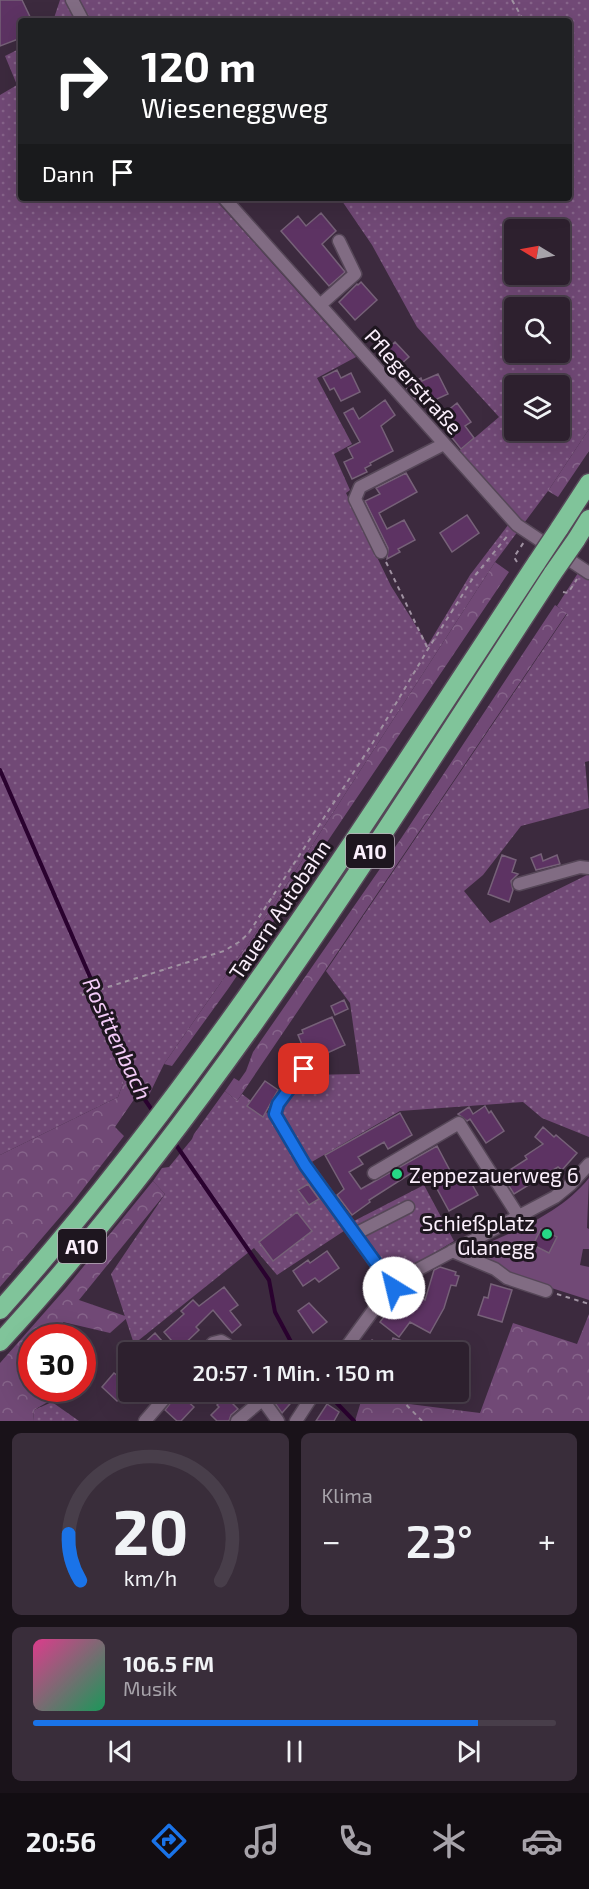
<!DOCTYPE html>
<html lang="de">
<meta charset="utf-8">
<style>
body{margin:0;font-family:"Exo 2",sans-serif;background:#392d3a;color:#f1f3f6;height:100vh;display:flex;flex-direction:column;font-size:22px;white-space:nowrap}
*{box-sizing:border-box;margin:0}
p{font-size:20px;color:#a7a3aa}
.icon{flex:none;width:33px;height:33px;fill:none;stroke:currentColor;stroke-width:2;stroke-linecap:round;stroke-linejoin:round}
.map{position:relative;height:1421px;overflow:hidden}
.details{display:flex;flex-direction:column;gap:12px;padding:12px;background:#191219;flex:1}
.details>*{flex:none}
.guide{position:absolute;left:18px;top:18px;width:554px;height:183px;border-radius:6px;box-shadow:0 6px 24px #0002,0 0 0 2px #483e4a;background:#202124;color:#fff;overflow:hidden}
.needle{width:39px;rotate:280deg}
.buttons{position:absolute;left:504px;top:219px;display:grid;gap:12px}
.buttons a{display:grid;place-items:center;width:66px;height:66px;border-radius:6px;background:#2d202e;box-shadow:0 6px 24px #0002,0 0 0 2px #483e4a;font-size:30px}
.speed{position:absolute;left:18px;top:1324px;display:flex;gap:12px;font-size:30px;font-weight:700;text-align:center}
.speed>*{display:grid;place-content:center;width:78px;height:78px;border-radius:50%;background:#2d202e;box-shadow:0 6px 24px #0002,0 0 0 2px #483e4a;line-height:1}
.speed .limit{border:9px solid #d22;background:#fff;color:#111}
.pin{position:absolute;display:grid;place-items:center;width:51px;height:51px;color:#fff;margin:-26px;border-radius:12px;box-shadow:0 3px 9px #0006}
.me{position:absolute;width:66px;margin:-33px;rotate:324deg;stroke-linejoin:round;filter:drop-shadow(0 0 4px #0008)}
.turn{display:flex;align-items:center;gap:21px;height:126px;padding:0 24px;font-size:27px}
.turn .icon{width:78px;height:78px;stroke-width:2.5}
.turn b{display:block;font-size:42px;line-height:51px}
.then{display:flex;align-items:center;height:57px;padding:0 24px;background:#0003;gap:12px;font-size:22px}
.big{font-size:45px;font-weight:600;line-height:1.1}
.details .widget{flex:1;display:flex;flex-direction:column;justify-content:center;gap:9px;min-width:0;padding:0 21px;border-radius:9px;background:#392d3a}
.details .dial{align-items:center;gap:0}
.dial svg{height:156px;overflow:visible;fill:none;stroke:#483e4a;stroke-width:7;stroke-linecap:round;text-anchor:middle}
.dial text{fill:#f1f3f6;stroke:none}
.song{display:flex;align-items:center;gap:18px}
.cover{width:72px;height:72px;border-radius:9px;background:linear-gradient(135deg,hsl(330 70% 55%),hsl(150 70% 35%))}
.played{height:6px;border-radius:3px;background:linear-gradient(90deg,#1a73e8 85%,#483e4a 85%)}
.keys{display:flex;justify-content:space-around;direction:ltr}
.heat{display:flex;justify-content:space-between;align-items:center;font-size:33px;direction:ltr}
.details .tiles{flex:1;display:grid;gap:12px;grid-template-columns:1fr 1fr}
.widget:last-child{grid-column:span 2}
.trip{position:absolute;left:118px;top:1342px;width:351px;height:60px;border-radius:6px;background:#2d202e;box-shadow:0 6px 24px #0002,0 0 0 2px #483e4a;font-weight:600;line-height:60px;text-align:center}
.dock{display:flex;height:96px;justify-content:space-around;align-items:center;background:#120d12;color:#a7a3aa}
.dock .icon{width:42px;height:42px}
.dock .active{color:#1a73e8}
.dock b{font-size:27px;color:#f1f3f6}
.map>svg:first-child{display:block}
.grass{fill:url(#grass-dots);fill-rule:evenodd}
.forest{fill:url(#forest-crowns)}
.pitch{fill:#714976}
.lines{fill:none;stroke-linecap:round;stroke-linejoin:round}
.stream{stroke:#2a022f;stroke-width:4}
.building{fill:#5d3363;stroke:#766178;stroke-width:1.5}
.minor-casing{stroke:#564758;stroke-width:15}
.highway-casing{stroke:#564758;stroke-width:21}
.path{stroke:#a092a2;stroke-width:2;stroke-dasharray:4.5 4.5;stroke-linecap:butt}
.minor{stroke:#816c83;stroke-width:12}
.highway{stroke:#80c49a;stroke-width:18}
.highway-bridge-casing{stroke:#564758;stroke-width:21;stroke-linecap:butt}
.highway-bridge{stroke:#80c49a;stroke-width:18}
.route-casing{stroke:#114b97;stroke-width:15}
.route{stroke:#1a73e8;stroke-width:10}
.poi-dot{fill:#26d886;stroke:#1e161f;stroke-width:2}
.labels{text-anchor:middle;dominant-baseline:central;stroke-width:6;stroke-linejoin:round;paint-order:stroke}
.shield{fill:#1e161f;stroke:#b9aeba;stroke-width:1.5}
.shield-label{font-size:20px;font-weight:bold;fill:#fbeffc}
.street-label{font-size:21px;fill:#fbeffc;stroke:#1e161f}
.poi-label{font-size:21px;fill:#fbeffc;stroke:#1e161f;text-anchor:start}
.water-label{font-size:22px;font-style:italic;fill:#f3cbf7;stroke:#1e161f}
</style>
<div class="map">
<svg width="589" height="1421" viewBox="0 0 589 1421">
<defs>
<pattern id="grass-dots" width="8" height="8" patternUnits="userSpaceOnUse" patternTransform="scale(1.5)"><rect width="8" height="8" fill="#714976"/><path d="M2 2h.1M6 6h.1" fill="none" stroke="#86648a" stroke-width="1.8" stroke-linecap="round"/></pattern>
<pattern id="forest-crowns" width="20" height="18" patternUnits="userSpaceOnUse" patternTransform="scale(1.5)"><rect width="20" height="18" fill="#714976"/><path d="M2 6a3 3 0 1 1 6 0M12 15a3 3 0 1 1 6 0" fill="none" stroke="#86648a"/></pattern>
</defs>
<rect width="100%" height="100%" fill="#3c2a3e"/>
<path class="grass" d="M60,0H589V429L548,491L495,562L254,935L164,1064L149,1095L125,1078L118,1097L0,1155V95L17,85L5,56L21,48V198H214L356,357L317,378L352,444L334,454L350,490L346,493L391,586L428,645L470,575L515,516L458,452L499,417L417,327L372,245L340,198H568V21H53ZM514,230H560V274H514ZM514,308H560V352H514ZM514,386H560V430H514Z
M578,573L589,580V761L585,762L589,808L521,826L483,875L464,891L490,923L589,874V1137L542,1118L523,1102L400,1111L303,1167L347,1229L277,1275L254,1248L134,1344L111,1274L165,1194L153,1181L162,1168L169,1167L192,1139L194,1134L225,1091L237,1101L242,1094L271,1116L305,1075L360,1074L350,1003L326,971L567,614L557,606Z
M424,1185L454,1241L393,1278L352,1222Z
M52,1402L79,1421H33L34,1410Z"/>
<path class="forest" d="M589,429V451L558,497L548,491Z
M495,562L509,572L228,989L172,1066L164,1064L254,935Z
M555,605L567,613L237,1101L225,1091L234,1078L239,1081L246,1071L253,1052L402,837Z
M125,1078L135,1098L115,1127L124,1136L73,1202L0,1287V1155L118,1097Z
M153,1181L165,1194L79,1300L128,1317L110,1333L63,1322L69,1338H32V1389H70L34,1410L33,1421H0V1363L66,1288Z
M589,1314V1421H355L362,1398L480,1413L513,1323L577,1344Z"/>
<path class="pitch" d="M589,1178L587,1228L589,1229V1249H583L580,1265L589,1267V1300L514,1276L472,1250C513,1232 560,1214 589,1178Z"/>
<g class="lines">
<path class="stream" d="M0,770L141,1094L154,1113
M174,1142L269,1280L275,1312L297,1353
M327,1393L354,1421"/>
</g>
<path class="building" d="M0,0H22L32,21H21V38L0,46Z
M321,213L336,231L322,244L345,272L329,286L281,231L298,216L306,226Z
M361,282L377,300L355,320L339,302L357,284L358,285Z
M395,342L409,357L393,371L377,352L384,346L387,349Z
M337,370L341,378L351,373L360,392L341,401L334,388L330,390L323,377Z
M438,374L448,394L426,404L423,396L415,399L409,392L405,385L421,378L422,381Z
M385,400L395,415L381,426L393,451L370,463L371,465L365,468L367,472L352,479L344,462L353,458L348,448L360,442L344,413L353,408L359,419Z
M457,403L471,422L465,426L474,438L461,449L437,419Z
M406,473L417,492L379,513L387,529L404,520L415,540L398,549L400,552L387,559L388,548L365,501L380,494L376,488Z
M467,515L479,533L452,552L440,533Z
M541,854L543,861L557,855L560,864L536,870L531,858Z
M502,855L516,860L512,872L518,874L511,881L513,890L509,902L488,894Z
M344,1000L348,1009L335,1015L331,1006Z
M332,1017L345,1045L314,1059L313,1057L308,1059L298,1035L303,1033L302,1030Z
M265,1081L278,1090L263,1117L247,1106Z
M485,1106L489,1113L491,1111L504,1131L486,1143L470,1119L467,1121L458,1114L469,1107L473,1114Z
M400,1113L412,1135L388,1149L384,1142L358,1157L363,1164L349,1172L361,1189L437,1146L454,1178L465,1172L478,1195L449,1211L430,1176L418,1183L413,1172L369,1200L370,1202L352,1215L337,1195L344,1189L325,1155Z
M543,1127L554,1137L556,1135L577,1153L562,1170L558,1167L514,1194L502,1175L527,1159L525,1156L543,1144L535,1137Z
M308,1184L319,1199L309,1205L298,1190Z
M297,1212L312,1231L273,1261L259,1242Z
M541,1229L557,1237L549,1253L533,1245Z
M327,1251L339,1268L319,1282L315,1278L303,1286L293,1271L308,1260L310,1263Z
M440,1267L456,1272L455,1275L459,1276L456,1286L451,1285L444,1308L430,1333L410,1322L399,1337L380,1322L393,1305L402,1312L413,1293L425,1300L434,1270Z
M491,1284L512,1290L502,1322L478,1315L484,1297L488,1298Z
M224,1287L238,1305L230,1311L241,1325L232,1333L213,1310L196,1327L199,1330L179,1349L164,1332L184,1314L181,1311L193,1300L199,1306Z
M309,1303L327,1322L313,1333L298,1311Z
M155,1333L162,1341L150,1352L143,1344Z
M393,1338L434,1351V1353H396L389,1351Z
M372,1340L392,1353H364Z
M129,1363V1388L117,1401L102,1387L114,1373L118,1376Z
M274,1392H290L296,1397L282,1413L270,1396Z
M178,1393L194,1407L181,1421H177L165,1410Z
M225,1396L238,1409L231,1415L229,1421H217L211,1415L219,1407L217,1405Z
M327,1404L339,1412L334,1421H316Z"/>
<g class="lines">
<defs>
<path id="minor" d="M72,0L83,21
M224,198L517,525L589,573
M320,305L355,274L339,241
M381,552L355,499L360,487L444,444
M519,884L580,867L589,868
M304,1069L278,1104L275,1114L305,1165L394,1288
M374,1173L459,1123L519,1217
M355,1234L408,1207
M452,1251L495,1269L507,1278L546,1291
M204,1353L213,1343L221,1341L226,1344L232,1353
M342,1353L372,1312L394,1288L417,1270L555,1197L571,1184L589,1164
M257,1392L278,1421
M145,1421L170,1392
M237,1421L262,1400
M296,1421L315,1392"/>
<path id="highway" d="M559,529L589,483
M576,540L589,519
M0,1310C205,1080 368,818 537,562
M0,1342C214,1109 381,836 553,573"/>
</defs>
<use href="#minor" class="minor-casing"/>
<use href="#highway" class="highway-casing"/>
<path class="path" d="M512,0L524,21
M568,90L572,95
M386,562L428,649
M517,562L514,557L524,542
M563,592L568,593L577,579
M82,995L224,951L239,942L248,934L372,744L428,649L473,578L509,534
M557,1294L589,1304
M394,1392L422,1421"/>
<use href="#minor" class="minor"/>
<use href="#highway" class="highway"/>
<defs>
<path id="highway-bridge" d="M537,562L559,529
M553,573L576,540"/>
</defs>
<use href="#highway-bridge" class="highway-bridge-casing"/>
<use href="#highway-bridge" class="highway-bridge"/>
</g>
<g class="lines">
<defs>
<path id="route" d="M304,1069L278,1104L275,1114L305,1165L394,1288"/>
</defs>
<use href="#route" class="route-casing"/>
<use href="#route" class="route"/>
</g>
<g class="poi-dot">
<circle cx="397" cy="1174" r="6"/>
<circle cx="547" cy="1234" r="6"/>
</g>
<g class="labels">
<g class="shield">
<rect x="346" y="834" width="48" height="34" rx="4.5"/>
<rect x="58" y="1229" width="48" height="34" rx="4.5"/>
</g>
<g class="shield-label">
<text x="370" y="851">A10</text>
<text x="82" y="1246">A10</text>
</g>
<g class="street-label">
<text transform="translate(414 381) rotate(48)">Pflegerstraße</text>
<text transform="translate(279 909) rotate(-56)">Tauern Autobahn</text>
</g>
<g class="poi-label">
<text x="409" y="1174">Zeppezauerweg 6</text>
<text x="535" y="1222" text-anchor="end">Schießplatz<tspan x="535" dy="24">Glanegg</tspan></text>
</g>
<g class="water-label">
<text transform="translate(118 1038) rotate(65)">Rosittenbach</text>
</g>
</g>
</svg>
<div class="buttons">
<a><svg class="needle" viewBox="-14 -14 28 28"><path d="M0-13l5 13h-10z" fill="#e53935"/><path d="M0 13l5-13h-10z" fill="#a7a3aa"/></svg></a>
<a><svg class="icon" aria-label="search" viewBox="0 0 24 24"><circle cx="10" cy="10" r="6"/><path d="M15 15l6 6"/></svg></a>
<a><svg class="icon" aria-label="layers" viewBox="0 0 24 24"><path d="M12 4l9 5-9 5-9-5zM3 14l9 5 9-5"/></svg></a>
</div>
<div class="speed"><div class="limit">30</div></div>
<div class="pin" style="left:304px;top:1069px;background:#d93025"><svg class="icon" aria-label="arrive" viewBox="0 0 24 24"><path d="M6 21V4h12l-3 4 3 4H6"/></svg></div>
<svg class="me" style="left:394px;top:1288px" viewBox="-20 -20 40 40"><circle r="19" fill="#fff"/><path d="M0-13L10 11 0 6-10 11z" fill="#1a73e8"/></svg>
<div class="trip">20:57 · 1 Min. · 150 m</div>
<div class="guide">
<div class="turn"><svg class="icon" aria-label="right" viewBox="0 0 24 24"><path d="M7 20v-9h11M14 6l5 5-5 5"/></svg><div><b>120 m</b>Wieseneggweg</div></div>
<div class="then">Dann<svg class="icon" aria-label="arrive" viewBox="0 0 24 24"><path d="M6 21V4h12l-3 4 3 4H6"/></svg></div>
</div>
</div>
<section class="details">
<div class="tiles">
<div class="widget dial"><svg viewBox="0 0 100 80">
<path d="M14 69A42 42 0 1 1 86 69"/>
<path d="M14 69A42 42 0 0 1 8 45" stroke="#1a73e8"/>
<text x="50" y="56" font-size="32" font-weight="700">20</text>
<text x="50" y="72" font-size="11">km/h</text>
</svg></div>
<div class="widget"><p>Klima</p>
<div class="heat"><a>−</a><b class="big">23°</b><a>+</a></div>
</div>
<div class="widget">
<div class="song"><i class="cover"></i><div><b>106.5 FM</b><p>Musik</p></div></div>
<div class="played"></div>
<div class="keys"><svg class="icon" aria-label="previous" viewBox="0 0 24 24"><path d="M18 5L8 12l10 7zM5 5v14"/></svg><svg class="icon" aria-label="pause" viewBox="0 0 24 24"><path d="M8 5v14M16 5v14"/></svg><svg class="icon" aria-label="next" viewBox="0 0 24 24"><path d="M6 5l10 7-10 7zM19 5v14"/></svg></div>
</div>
</div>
</section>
<nav class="dock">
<b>20:56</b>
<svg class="icon active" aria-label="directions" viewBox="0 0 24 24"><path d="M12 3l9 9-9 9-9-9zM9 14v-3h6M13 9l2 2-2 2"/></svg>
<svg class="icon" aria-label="music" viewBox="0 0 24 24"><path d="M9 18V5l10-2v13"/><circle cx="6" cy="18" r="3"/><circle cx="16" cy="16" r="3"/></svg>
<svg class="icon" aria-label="phone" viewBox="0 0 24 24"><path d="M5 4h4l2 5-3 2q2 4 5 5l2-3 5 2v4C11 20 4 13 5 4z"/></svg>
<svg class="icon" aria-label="climate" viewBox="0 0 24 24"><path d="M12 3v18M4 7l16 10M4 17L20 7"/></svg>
<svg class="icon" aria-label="car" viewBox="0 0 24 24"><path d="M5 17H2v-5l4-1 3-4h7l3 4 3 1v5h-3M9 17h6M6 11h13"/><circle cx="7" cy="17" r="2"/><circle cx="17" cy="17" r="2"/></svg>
</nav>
